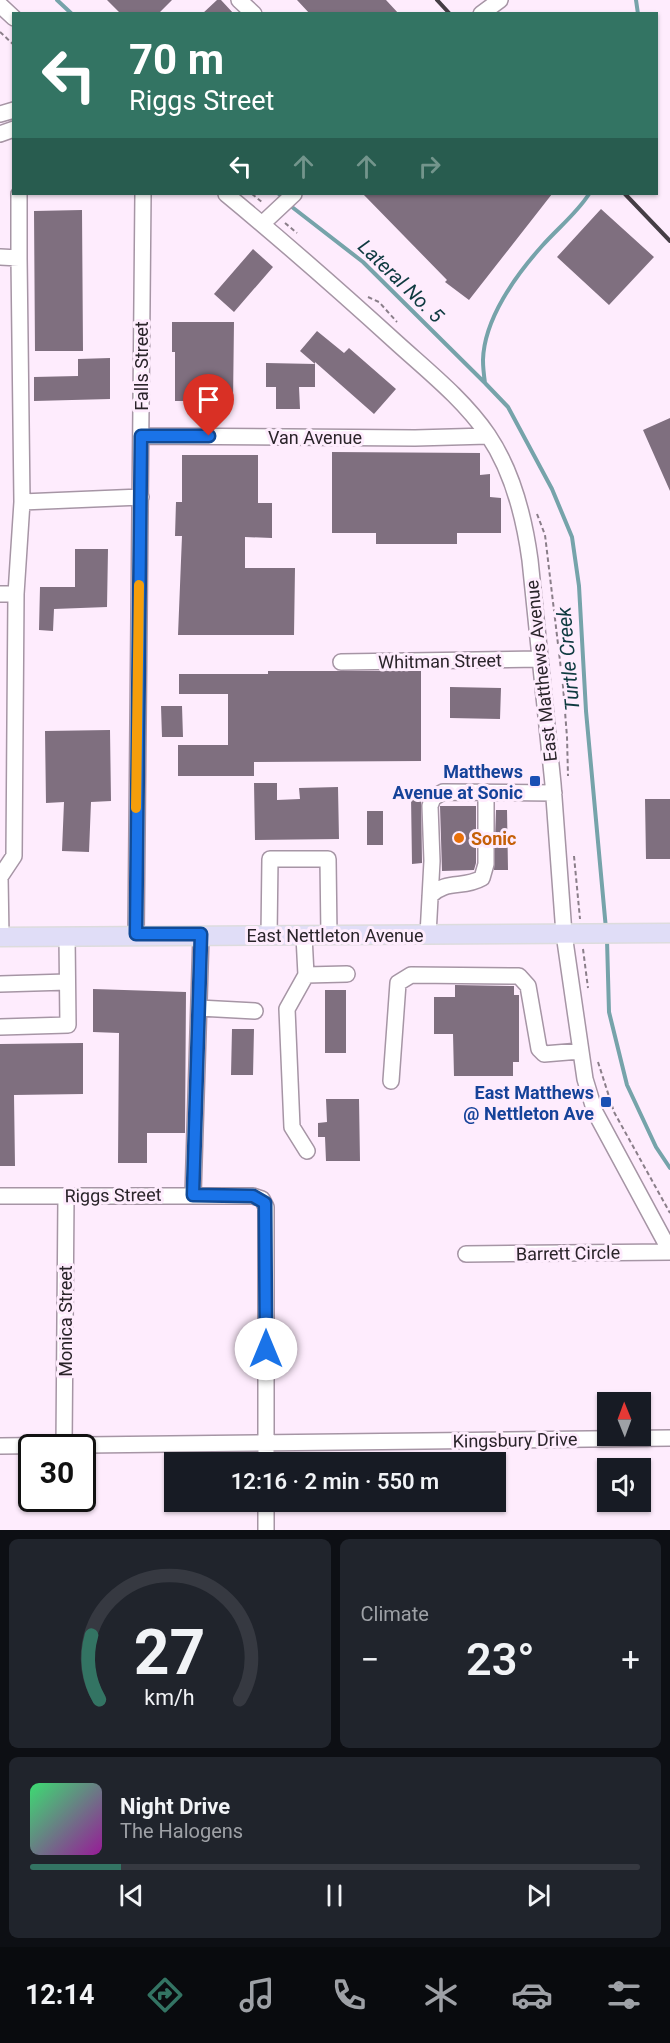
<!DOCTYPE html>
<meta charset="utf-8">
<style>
body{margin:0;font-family:Roboto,sans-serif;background:#20242c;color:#f1f3f6;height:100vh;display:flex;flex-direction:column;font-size:22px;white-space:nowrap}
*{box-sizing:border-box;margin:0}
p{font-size:20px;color:#9ea1a6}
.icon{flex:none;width:33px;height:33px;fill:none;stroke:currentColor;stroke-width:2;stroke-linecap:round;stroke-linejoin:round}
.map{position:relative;height:1530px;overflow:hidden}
.drawer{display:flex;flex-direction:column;gap:9px;padding:9px;background:#0d0f14;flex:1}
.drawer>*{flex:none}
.hud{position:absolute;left:12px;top:12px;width:646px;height:183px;border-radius:0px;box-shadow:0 2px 4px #0004;background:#337463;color:#fff;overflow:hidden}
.needle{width:39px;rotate:359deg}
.buttons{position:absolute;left:597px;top:1392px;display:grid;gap:12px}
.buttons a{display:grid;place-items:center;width:54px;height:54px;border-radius:0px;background:#171b24;box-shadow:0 2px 4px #0004;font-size:30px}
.speed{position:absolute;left:18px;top:1434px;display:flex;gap:12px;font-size:30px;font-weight:700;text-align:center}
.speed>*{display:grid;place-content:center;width:78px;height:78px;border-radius:50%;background:#171b24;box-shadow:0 2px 4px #0004;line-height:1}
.speed .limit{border:3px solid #111;border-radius:9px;background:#fff;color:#111}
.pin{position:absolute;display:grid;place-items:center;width:51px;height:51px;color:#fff;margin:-62px -26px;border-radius:50% 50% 50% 0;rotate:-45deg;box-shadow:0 0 6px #0007}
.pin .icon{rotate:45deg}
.me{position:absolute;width:66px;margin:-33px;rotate:0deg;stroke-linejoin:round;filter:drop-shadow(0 0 4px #0008)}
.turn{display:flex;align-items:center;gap:21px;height:126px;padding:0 18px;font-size:27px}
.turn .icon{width:78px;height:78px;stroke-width:2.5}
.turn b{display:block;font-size:42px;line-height:51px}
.lanes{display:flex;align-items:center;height:57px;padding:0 18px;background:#0003;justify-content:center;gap:30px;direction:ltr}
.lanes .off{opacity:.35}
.big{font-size:45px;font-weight:600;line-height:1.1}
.drawer .widget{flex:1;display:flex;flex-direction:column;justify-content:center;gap:9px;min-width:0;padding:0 21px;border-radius:9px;background:#20242c}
.drawer .dial{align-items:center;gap:0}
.dial svg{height:156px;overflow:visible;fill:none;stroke:#363941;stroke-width:7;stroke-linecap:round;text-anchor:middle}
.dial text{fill:#f1f3f6;stroke:none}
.song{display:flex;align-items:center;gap:18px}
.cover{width:72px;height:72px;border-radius:9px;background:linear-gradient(135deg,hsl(140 70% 55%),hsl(300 70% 35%))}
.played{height:6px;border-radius:3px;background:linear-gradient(90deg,#337463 15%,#363941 15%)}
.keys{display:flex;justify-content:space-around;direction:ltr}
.heat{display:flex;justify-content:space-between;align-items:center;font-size:33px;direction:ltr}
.drawer .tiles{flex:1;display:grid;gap:9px;grid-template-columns:1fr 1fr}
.widget:last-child{grid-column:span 2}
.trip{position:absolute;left:164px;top:1452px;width:342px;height:60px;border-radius:0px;background:#171b24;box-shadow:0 2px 4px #0004;font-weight:600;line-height:60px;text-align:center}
.tab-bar{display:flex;height:96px;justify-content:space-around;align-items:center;background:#090b0e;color:#9ea1a6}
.tab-bar .icon{width:42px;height:42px}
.tab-bar .selected{color:#337463}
.tab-bar b{font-size:27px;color:#f1f3f6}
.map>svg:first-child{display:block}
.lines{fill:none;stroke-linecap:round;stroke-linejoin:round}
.stream{stroke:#76a3aa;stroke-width:4}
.building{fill:#7f6f7f}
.minor-casing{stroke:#a695a5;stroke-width:18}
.major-casing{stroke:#dddcdd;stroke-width:21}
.path{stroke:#8a7e89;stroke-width:2;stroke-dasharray:4.5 3;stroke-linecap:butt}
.minor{stroke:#fff;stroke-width:15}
.major{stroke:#e0ddf7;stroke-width:18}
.rail{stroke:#453d45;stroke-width:4}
.route-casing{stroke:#114b97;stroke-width:15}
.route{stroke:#1a73e8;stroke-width:10}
.slow{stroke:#f59e0b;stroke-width:10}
.transit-dot{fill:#1a4fb4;stroke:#feecfd;stroke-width:2}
.food-dot{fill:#e8710a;stroke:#feecfd;stroke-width:2}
.labels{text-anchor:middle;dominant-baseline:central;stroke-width:6;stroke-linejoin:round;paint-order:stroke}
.street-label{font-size:18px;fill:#2a242a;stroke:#feecfd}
.transit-label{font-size:18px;font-weight:bold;fill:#164399;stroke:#feecfd;text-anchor:end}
.food-label{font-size:18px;font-weight:bold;fill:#c56008;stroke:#feecfd;text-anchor:start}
.water-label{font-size:20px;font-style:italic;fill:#0e3a40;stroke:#feecfd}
</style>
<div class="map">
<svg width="670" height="1530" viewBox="0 0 670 1530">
<rect width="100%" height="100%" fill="#feecfd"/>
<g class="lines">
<path class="stream" d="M57,0L72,14
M636,0L638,14
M279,194H280
M589,194C577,213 558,228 542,246C516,275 484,319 483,360C483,367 484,376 485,383L508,407L552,489L572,537L579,586L586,711L606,929
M292,207L363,262L484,382
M607,940L609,1012L627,1085L656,1147L670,1168"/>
</g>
<path class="building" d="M107,0H172L158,14H121Z
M217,0H221L234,14H202Z
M297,0H386L399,14H310Z
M363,194H552L469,300L445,282L447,280Z
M601,209L654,257L609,305L557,257Z
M82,210L83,351H35L34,211Z
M253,249L273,267L234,312L214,294Z
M172,322H234L233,401H175V352H172Z
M317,331L344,353L349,348L396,389L374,414L315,362V364L300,351Z
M110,358V399L34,401V377L78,376V359Z
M266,363L315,364V387H299L300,409H276V387H266Z
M670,418V491L643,430Z
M332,452L480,453V475L490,474V497L501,498V533H457V544H376V533H332Z
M182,455H258V503H272V538L245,537V568H295L294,635H178L182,536H175L176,502H182Z
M75,549H108L107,607L54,609L53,631L39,630L40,587H75Z
M268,671H421V761L254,762V776H178V745H228V694H179V674H268Z
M450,687L501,688L500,719L450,718Z
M161,706H182L183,737H162Z
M110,730L111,801L91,802L89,852L62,851L64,802L46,803L45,731Z
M254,783H277V800L300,799L299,788L338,787L339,839L255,840Z
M421,795L422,863L412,864L411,796Z
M645,799H670V859H646Z
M440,806H476V863L474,870L442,871Z
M496,810H507L508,870H494Z
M367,811H383V845H367Z
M455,985L514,986V995H519V1062H513V1076H454L453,1034H434V997H455Z
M93,989L186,992L185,1133H147V1163H118L119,1033L93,1032Z
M325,990H346V1053H325Z
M232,1029H254L253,1075H231Z
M83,1043V1094L14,1095L15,1166H0V1044Z
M326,1099H359L360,1161H326L325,1137H318V1123L327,1122Z"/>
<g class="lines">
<defs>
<path id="minor" d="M239,0L254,14
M0,5L14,18
M481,14L500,0
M0,114L14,110
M0,134L14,129
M226,194C284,242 342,293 398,344C429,372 464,400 488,435C513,472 524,516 530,560L553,784L564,934L585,1079L595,1112L670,1251
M262,224L294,194
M0,257L19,258V194
M19,258L22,502L141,497
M141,436L415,438L488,436
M0,594H16L22,502
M341,662L540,659
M430,896C447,879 463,889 482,878L486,864V792
M136,935L143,194
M428,935L432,861L430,806L433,798L443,792L554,793
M269,936L270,859H328L329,936
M304,936L306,975L287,1009L292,1127L307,1151
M1,937L0,877L14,856L16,594
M306,975L347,974
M0,984L67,982
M199,1008L255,1011
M0,1027L68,1025L67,936
M391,1081L398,983L411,975L519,976L528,986L539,1049L544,1054L580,1051
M193,1195L201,935
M0,1196H253L262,1199L266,1207V1462
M466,1254L670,1252
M0,1446L670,1438
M64,1446L66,1196
M266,1502V1530"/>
<path id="major" d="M0,937L670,933"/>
</defs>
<use href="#minor" class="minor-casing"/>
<use href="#major" class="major-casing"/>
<path class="path" d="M0,32L14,45
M252,194L263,203
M285,223L297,233
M368,297L379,302L397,322
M537,514L545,535L563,686L567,737L568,776
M574,856L580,919
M583,949L588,988
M598,1062L614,1112L670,1213"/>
<use href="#minor" class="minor"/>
<use href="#major" class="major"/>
<path class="rail" d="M437,0L450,14
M625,194L670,241"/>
</g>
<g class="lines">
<defs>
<path id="route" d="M209,436H141L136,934H201L193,1195L253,1196L265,1203L266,1349"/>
</defs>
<use href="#route" class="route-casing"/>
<use href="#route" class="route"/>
<path class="slow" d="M136,808L139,585"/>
</g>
<g class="transit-dot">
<rect x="529" y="775" width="12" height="12" rx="3"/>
<rect x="600" y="1096" width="12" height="12" rx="3"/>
</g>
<circle class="food-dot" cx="459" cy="838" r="6"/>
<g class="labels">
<g class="street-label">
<text transform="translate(141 366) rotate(-90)">Falls Street</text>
<text x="315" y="437">Van Avenue</text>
<text transform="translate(440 661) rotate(-1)">Whitman Street</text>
<text transform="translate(541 671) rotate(-96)">East Matthews Avenue</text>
<text x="335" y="935">East Nettleton Avenue</text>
<text transform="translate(113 1195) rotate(-1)">Riggs Street</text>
<text transform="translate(568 1253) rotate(-1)">Barrett Circle</text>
<text transform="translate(65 1321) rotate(-90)">Monica Street</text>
<text transform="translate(515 1440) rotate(-1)">Kingsbury Drive</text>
</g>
<g class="transit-label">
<text x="523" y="771">Matthews<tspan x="523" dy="21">Avenue at Sonic</tspan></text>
<text x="594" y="1092">East Matthews<tspan x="594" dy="21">@ Nettleton Ave</tspan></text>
</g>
<g class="food-label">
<text x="471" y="838">Sonic</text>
</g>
<g class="water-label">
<text transform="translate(401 281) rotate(44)">Lateral No. 5</text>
<text transform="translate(568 659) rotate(-95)">Turtle Creek</text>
</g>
</g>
</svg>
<div class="buttons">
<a><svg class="needle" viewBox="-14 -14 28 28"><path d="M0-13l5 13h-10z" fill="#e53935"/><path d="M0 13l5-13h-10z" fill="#9ea1a6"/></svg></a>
<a><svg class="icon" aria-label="sound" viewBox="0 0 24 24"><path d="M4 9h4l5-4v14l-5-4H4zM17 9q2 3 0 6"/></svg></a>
</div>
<div class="speed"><div class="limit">30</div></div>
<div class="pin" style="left:209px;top:436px;background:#d93025"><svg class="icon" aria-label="arrive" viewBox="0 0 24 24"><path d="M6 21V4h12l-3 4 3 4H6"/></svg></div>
<svg class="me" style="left:266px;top:1349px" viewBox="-20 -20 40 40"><circle r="19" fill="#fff"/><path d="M0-13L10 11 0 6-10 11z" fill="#1a73e8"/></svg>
<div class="trip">12:16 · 2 min · 550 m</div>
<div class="hud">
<div class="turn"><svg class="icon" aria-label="left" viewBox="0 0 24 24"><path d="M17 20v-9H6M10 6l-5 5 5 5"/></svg><div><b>70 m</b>Riggs Street</div></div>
<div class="lanes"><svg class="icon" aria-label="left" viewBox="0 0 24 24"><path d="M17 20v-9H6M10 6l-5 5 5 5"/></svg><svg class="icon off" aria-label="ahead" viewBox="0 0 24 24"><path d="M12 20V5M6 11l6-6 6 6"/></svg><svg class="icon off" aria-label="ahead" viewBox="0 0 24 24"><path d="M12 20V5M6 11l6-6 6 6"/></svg><svg class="icon off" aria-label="right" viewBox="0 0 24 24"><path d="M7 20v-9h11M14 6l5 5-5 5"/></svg></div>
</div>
</div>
<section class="drawer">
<div class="tiles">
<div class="widget dial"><svg viewBox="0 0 100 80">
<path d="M14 69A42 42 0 1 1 86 69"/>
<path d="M14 69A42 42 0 0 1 10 36" stroke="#337463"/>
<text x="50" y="56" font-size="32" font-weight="700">27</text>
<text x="50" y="72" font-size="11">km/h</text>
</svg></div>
<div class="widget"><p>Climate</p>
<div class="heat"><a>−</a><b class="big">23°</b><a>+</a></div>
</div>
<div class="widget">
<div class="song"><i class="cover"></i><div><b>Night Drive</b><p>The Halogens</p></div></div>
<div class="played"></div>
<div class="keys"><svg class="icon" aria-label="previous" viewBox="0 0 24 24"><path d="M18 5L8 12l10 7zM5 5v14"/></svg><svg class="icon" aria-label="pause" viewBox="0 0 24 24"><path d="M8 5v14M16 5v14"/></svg><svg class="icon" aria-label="next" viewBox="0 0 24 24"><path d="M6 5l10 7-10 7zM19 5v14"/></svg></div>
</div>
</div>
</section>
<nav class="tab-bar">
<b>12:14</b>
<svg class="icon selected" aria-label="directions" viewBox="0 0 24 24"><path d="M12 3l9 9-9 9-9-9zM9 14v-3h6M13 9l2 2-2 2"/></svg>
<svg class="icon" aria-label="music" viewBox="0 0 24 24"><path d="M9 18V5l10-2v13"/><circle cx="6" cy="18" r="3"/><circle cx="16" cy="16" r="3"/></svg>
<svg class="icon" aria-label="phone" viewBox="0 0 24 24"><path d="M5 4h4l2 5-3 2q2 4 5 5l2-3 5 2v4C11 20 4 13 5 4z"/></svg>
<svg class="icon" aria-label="climate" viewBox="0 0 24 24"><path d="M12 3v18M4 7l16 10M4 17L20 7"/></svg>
<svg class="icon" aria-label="car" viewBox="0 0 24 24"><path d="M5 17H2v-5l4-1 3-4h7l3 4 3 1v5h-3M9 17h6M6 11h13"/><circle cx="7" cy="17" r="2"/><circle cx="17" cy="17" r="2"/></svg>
<svg class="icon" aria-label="filters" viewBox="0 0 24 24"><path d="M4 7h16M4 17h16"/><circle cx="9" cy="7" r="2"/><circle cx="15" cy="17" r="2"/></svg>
</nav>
